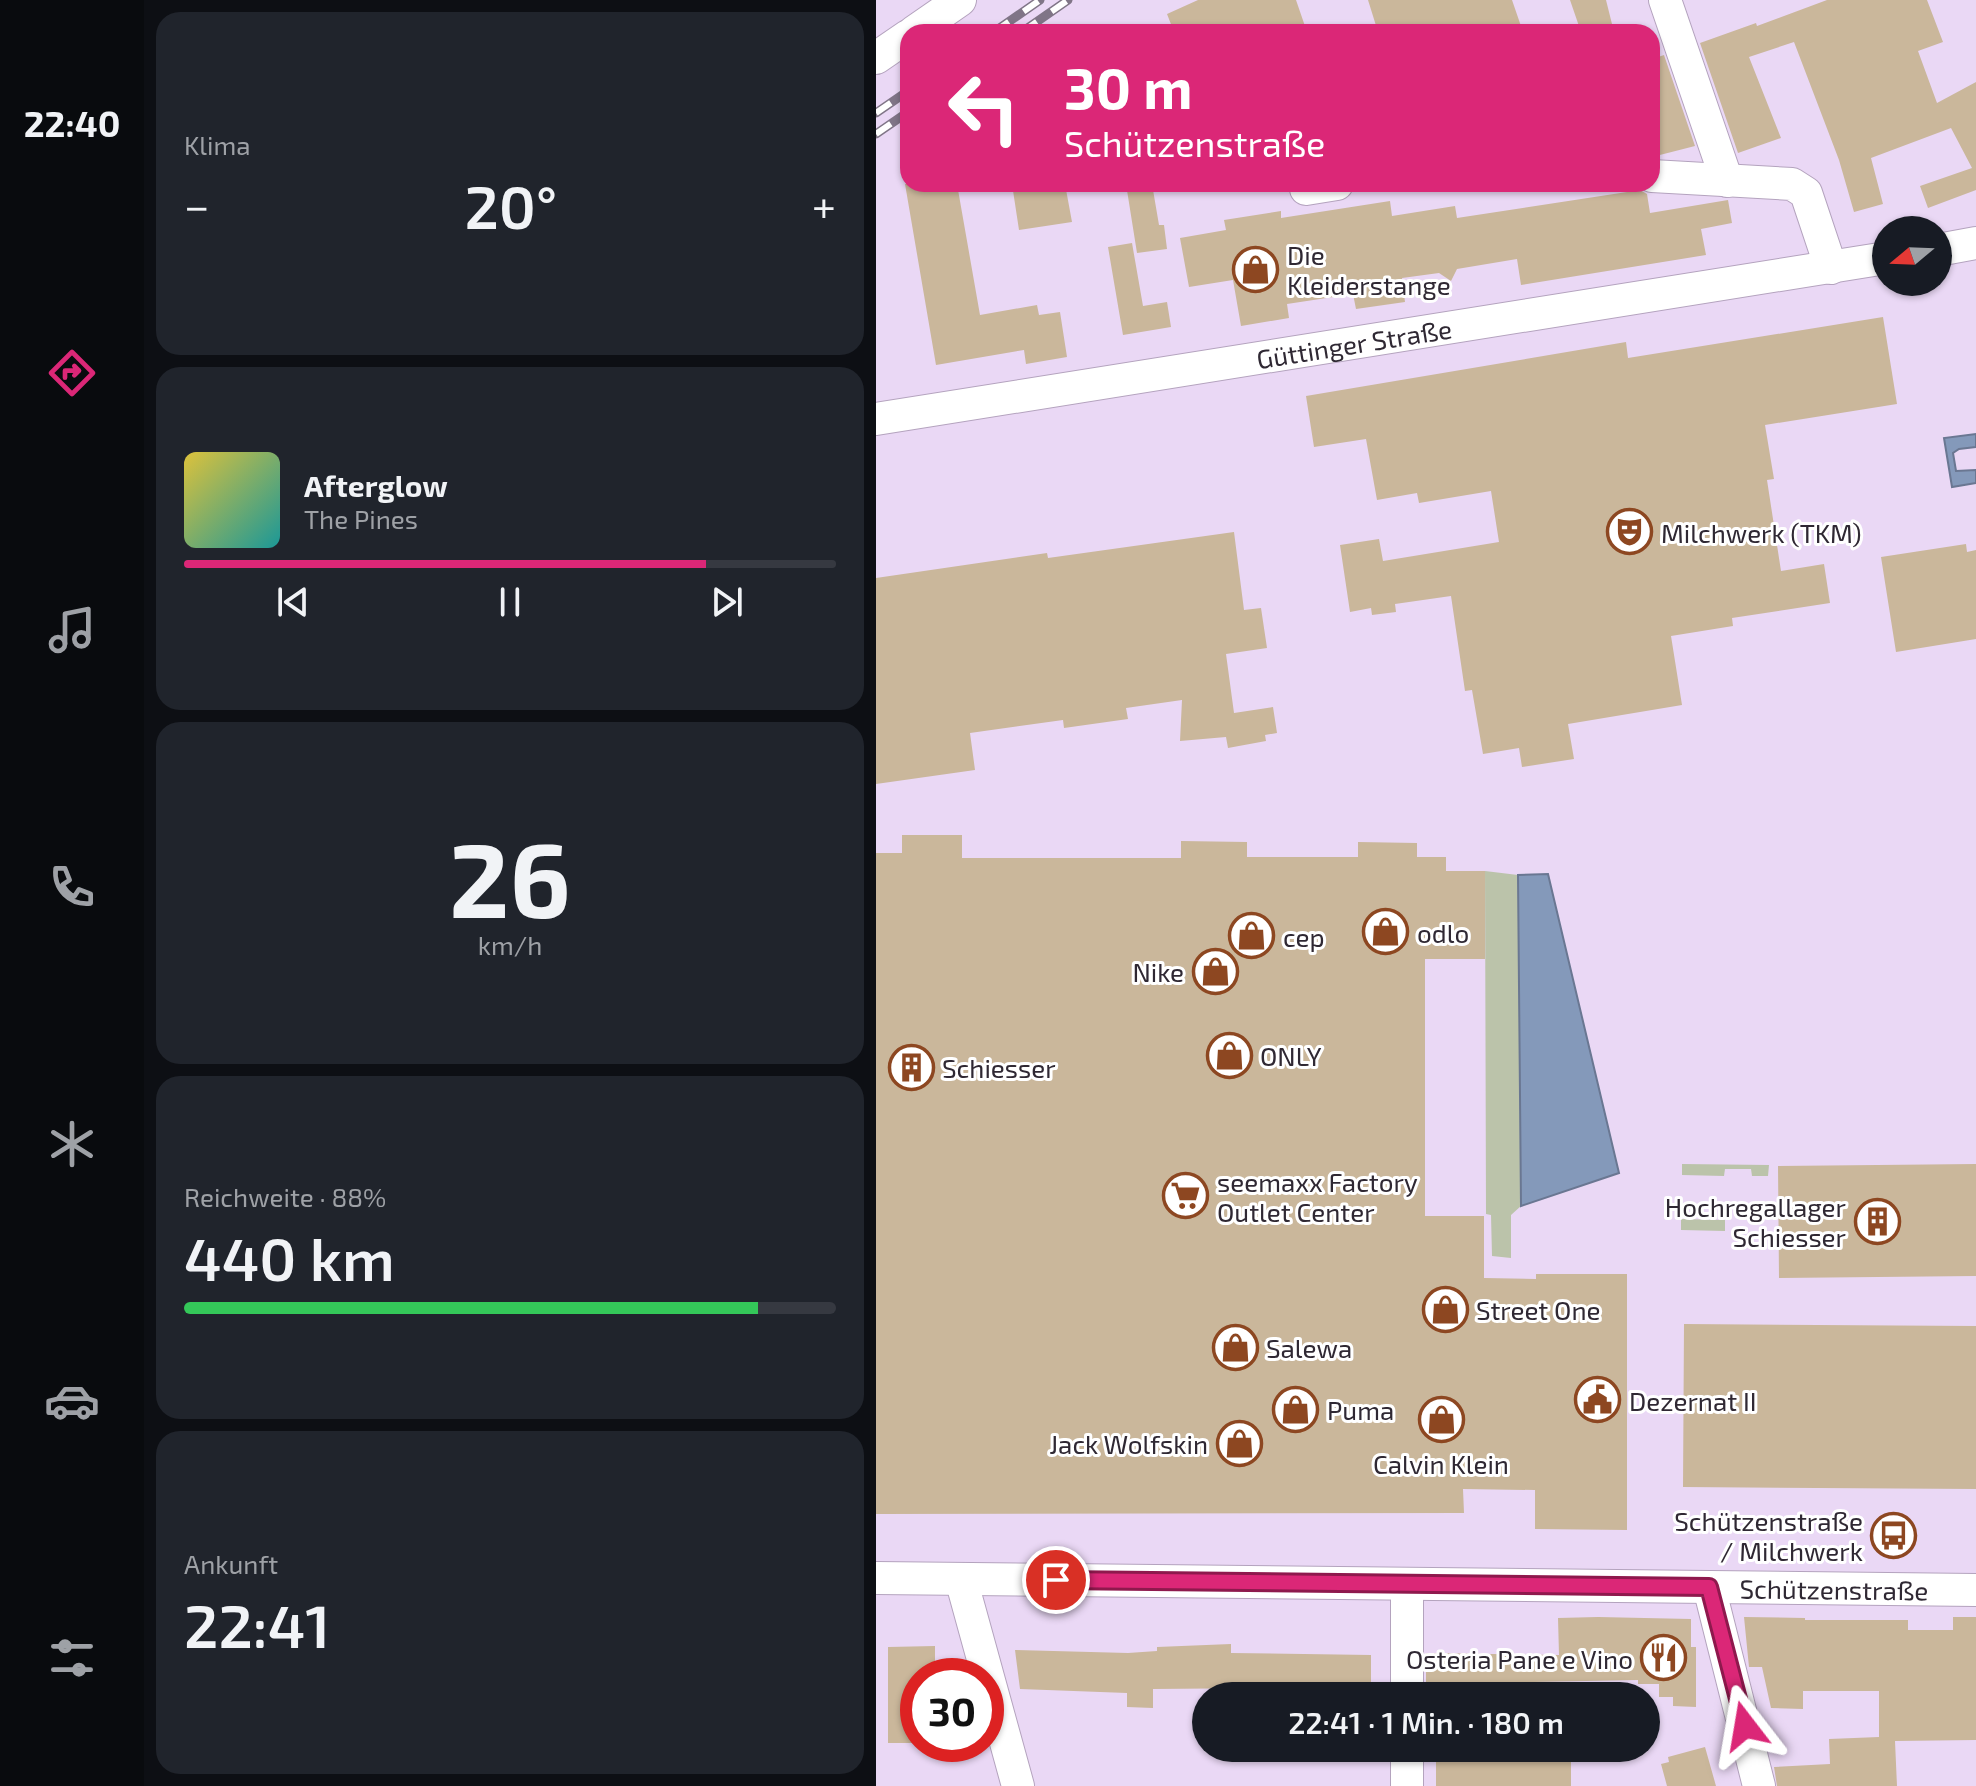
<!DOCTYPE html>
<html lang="de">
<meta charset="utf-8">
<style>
body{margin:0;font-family:"Exo 2",sans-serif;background:#20242c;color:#f1f3f6;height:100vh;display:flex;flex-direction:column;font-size:30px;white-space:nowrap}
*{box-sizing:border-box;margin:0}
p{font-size:26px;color:#9ea1a6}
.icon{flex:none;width:44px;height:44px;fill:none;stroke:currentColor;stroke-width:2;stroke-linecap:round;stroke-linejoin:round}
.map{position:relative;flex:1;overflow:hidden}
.drawer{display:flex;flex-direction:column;gap:12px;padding:12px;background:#0d0f14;width:732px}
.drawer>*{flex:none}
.hud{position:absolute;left:24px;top:24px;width:760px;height:168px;border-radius:24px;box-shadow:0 2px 6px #0004;background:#db2777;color:#fff;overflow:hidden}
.needle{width:52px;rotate:251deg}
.tools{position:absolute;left:996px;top:216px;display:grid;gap:16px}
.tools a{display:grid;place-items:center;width:80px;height:80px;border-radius:50%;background:#171b24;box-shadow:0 2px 6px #0004;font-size:40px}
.speed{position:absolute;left:24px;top:1658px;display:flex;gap:16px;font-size:40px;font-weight:700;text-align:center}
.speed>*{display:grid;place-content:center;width:104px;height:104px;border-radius:50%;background:#171b24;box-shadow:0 2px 6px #0004;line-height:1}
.speed .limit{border:12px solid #d22;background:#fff;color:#111}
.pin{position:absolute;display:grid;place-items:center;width:68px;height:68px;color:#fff;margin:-34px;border:4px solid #fff;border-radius:50%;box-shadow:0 2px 8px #0007}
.me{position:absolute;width:88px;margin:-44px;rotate:346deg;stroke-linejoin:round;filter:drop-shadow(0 0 6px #0008)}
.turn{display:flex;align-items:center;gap:28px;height:168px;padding:0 32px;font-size:36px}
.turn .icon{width:104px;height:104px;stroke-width:2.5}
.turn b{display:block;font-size:56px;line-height:68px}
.big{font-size:60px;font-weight:600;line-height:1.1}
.drawer .widget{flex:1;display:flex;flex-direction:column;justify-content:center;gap:12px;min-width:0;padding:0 28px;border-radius:24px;background:#20242c}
.drawer .dial{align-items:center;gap:0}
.dial b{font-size:104px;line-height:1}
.song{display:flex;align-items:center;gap:24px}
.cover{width:96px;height:96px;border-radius:12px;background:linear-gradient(135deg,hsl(50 70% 55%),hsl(180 70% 35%))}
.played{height:8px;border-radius:4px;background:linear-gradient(90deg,#db2777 80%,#363941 80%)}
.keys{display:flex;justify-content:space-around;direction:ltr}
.heat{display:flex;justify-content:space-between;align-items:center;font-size:44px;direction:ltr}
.charge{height:12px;border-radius:6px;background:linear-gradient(90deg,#34c759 88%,#363941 0)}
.trip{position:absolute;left:316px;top:1682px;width:468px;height:80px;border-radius:40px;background:#171b24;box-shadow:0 2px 6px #0004;font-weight:600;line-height:80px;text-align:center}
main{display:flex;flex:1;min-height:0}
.menu{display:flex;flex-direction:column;width:144px;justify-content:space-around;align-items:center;background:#090b0e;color:#9ea1a6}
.menu .icon{width:56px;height:56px}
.menu .current{color:#db2777}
.menu b{font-size:36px;color:#f1f3f6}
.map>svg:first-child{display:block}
.grass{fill:#bbc3aa}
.water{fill:#8499ba;stroke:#6a7792;stroke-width:2}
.building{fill:#cab79b}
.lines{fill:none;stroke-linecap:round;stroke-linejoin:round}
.street-casing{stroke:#b4a3be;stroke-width:34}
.street{stroke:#fff;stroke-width:32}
.rail-casing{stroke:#807587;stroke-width:9}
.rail{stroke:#fff;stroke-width:6;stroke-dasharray:18;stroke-linecap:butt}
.route-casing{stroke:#8e194d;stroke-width:20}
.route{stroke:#db2777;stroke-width:14}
.labels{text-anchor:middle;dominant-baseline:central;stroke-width:6;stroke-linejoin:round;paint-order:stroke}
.poi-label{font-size:26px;fill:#2f2833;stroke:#fff;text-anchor:start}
.street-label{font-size:26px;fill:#2f2833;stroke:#fff}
</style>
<main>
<nav class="menu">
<b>22:40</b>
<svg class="icon current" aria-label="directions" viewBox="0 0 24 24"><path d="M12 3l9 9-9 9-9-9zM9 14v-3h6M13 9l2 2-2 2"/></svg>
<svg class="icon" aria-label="music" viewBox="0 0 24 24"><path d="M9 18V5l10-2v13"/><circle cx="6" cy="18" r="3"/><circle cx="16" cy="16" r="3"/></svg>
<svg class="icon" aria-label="phone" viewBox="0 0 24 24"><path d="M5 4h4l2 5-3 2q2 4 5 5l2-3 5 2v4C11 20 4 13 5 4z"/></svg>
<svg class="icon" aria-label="climate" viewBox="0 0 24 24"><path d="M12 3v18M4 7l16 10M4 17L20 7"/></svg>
<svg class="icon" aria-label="car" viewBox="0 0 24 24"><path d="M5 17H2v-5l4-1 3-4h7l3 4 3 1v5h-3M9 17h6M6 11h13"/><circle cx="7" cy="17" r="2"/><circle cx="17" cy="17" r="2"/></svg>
<svg class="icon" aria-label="filters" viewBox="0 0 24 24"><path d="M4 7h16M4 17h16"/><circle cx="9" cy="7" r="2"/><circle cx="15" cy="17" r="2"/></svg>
</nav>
<section class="drawer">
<div class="widget"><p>Klima</p>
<div class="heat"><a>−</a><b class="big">20°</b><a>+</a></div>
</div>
<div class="widget">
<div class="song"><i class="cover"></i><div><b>Afterglow</b><p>The Pines</p></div></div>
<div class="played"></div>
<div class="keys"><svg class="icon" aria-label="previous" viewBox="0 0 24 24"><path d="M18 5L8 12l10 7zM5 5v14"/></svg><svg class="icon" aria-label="pause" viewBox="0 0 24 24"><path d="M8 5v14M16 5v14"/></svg><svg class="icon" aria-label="next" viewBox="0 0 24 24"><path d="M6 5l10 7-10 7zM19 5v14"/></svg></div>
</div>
<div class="widget dial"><b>26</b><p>km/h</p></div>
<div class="widget"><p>Reichweite · 88%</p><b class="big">440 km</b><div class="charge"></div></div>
<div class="widget"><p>Ankunft</p><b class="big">22:41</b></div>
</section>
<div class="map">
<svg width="1100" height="1786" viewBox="0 0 1100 1786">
<rect width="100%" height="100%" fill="#ead8f5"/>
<path class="grass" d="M609,871L642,875L645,1206L635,1215V1258L616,1256L615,1215L610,1214Z
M806,1164L893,1165L892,1176H876L875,1169H849L848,1176L806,1175Z
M805,1219L849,1220V1231L805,1230Z"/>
<path class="water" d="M1100,434V447L1083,449L1077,453L1080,471L1100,470V483L1076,487L1068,438Z
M672,874L743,1173L645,1206L642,875Z"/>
<path class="building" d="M322,0H420L431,32H298L291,14Z
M492,0H636L647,32H502Z
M694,0H730L738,32H705Z
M951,0H1051L1067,42L1042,51L1061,103L1100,82V190L1052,208L1044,186L1096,168L1075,128L995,158L1007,204L978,212L963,160L918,42L873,57L905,138L862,153L824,43L880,23L881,26Z
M788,55L819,146L776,157V59Z
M29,184H81L104,315L161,305L163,315L184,312L191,357L150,364L148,350L60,365Z
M136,184H189L196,222L143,230Z
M250,184H276L283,225H288L291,249L261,253Z
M764,190L771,194L774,213L852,200L856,223L825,229L830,255L645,285L641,259L581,269L575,281L563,273L526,278L529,302L480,309L477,294L411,304L413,318L365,326L357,280L313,287L304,238L350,230L348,220L405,211V218L514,201L516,216L579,206L581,218Z
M256,243L267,306L291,302L295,327L247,335L232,247Z
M1007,317L1021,404L889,425L898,479L891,480L905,571L948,564L954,603L856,618L857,626L795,636L806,705L692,724L698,759L646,767L643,748L607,754L596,690L589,691L575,596L519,604L520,612L496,615L495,608L474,612L464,545L503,539L507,561L623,542L615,491L543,503L541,493L501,500L490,439L438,447L430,396L750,342L752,358Z
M358,532L368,610L385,608L391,648L350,654L358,713L397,707L401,733L389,735L390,741L352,748L350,737L304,741L306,700L250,708L252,719L188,728L187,720L94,733L99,770L0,784V578L171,553L172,558Z
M1090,544L1091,552L1100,550V639L1020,652L1005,557Z
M26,835H86V858H305V841L371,842V857H482V842L541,843V857H570V871H609V959H549V1216H608V1278L660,1279V1274H751V1530L659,1529V1490L587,1489L588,1513L0,1514V853H26Z
M1100,1164V1276L903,1278L902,1166Z
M808,1324L1100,1326V1489L807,1487Z
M722,1617L815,1619V1647H820V1707L797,1706V1697H783V1684H762V1680L658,1682V1696H550V1653L683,1655L682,1618Z
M868,1617L929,1618V1620H1032V1630H1077V1617H1100V1740L1019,1741L1021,1786H901L898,1767L954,1764L953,1739L1003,1737V1691H927V1709L895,1708L886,1667H873Z
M355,1644V1653L495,1655V1696H392V1688L277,1689V1708L251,1707V1693L144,1689L139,1650L252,1653L281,1651V1647Z
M59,1646V1676H42L41,1743H12V1647Z
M829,1747L840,1786H791L785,1764L793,1762L792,1757Z
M642,1748H668V1759H695V1786H560V1758L642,1757Z"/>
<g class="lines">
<defs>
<g id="street">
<path d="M789,0L851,181"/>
<path d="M38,32L84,0"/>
<path d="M0,58L32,36"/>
<path d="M776,176L916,184L930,193L955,268"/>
<path d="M430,189L461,184"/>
<path d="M1062,250L1100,243"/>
<path id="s1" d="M0,419L1010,258"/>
<path id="s2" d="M0,1578L1100,1590"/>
<path d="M85,1579L142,1786"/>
<path d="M531,1584V1696"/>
<path d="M833,1587L883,1786"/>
<path d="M531,1748V1786"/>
</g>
</defs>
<use href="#street" class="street-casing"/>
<use href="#street" class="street"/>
<defs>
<path id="rail" d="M118,32L164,0
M146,32L192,0
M0,113L32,91
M0,134L32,112"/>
</defs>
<use href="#rail" class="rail-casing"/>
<use href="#rail" class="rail"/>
</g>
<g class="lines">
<defs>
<path id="route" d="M180,1580L833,1587L869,1726"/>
</defs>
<use href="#route" class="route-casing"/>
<use href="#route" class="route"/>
</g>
<defs>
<symbol id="shop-ring" viewBox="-11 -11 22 22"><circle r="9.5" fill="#fff" stroke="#8d4721" stroke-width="1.5"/><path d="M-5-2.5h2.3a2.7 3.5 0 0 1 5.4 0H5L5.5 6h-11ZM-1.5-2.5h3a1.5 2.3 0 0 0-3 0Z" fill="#8d4721"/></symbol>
<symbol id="theatre-ring" viewBox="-11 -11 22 22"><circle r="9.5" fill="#fff" stroke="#8d4721" stroke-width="1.5"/><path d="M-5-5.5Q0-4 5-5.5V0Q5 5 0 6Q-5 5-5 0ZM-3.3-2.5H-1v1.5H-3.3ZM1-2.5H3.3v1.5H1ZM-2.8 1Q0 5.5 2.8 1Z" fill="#8d4721"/></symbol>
<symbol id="building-ring" viewBox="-11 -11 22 22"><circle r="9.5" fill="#fff" stroke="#8d4721" stroke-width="1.5"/><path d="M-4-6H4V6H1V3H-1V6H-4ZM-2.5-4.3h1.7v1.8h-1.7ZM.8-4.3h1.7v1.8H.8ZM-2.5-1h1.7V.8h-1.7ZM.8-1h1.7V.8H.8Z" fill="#8d4721"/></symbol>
<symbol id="supermarket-ring" viewBox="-11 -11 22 22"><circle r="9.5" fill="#fff" stroke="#8d4721" stroke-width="1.5"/><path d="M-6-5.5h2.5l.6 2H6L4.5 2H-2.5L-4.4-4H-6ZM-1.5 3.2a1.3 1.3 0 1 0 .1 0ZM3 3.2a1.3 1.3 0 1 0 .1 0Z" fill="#8d4721"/></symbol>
<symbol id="civic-ring" viewBox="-11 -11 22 22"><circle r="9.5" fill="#fff" stroke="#8d4721" stroke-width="1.5"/><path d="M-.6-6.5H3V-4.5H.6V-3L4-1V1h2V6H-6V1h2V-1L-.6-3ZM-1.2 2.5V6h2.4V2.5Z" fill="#8d4721"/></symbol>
<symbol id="bus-ring" viewBox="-11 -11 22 22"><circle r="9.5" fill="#fff" stroke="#8d4721" stroke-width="1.5"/><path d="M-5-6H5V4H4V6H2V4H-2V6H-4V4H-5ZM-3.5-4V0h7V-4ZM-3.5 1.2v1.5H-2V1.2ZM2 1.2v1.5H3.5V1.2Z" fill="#8d4721"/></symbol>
<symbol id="restaurant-ring" viewBox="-11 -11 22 22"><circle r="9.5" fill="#fff" stroke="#8d4721" stroke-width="1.5"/><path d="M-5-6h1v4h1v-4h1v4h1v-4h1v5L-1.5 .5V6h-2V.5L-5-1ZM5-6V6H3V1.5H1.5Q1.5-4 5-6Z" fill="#8d4721"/></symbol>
</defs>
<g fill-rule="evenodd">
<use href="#shop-ring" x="354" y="244" width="51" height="51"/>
<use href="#theatre-ring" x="728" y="506" width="51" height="51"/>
<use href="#shop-ring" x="484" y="906" width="51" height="51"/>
<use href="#shop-ring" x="350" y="910" width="51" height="51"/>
<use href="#shop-ring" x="314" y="946" width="51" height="51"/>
<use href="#shop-ring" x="328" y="1030" width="51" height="51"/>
<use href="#building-ring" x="10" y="1042" width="51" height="51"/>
<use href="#supermarket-ring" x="284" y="1170" width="51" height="51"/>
<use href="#building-ring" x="976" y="1196" width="51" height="51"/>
<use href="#shop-ring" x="544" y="1284" width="51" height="51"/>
<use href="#shop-ring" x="334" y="1322" width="51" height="51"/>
<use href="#civic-ring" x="696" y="1374" width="51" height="51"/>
<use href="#shop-ring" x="394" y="1384" width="51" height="51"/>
<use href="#shop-ring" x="540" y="1394" width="51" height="51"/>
<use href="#shop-ring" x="338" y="1418" width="51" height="51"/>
<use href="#bus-ring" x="992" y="1510" width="51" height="51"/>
<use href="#restaurant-ring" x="762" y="1632" width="51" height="51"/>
</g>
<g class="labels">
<g class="poi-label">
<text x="411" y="254">Die<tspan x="411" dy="30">Kleiderstange</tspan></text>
<text x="785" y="532">Milchwerk (TKM)</text>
<text x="541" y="932">odlo</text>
<text x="407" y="936">cep</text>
<text x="308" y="971" text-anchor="end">Nike</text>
<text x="384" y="1055">ONLY</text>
<text x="66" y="1067">Schiesser</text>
<text x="341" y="1181">seemaxx Factory<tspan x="341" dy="30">Outlet Center</tspan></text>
<text x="970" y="1206" text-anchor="end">Hochregallager<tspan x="970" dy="30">Schiesser</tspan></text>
<text x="600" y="1309">Street One</text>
<text x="390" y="1347">Salewa</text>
<text x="753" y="1400">Dezernat II</text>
<text x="451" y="1409">Puma</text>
<text x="332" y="1443" text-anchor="end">Jack Wolfskin</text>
<text x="565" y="1463" text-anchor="middle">Calvin Klein</text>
<text x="987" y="1520" text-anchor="end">Schützenstraße<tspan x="987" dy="30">/ Milchwerk</tspan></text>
<text x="757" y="1658" text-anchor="end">Osteria Pane e Vino</text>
</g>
<g class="street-label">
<text stroke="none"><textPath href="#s1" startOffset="484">Güttinger Straße</textPath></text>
<text stroke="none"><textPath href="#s2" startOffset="958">Schützenstraße</textPath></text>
</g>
</g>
</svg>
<div class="tools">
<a><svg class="needle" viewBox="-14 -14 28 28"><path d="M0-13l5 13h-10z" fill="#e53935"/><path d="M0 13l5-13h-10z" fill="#9ea1a6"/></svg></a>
</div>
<div class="speed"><div class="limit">30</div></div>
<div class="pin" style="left:180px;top:1580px;background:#d93025"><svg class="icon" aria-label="arrive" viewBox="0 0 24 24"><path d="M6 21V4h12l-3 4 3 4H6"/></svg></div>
<svg class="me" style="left:869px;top:1726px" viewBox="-20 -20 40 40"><path d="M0-17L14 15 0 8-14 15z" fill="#db2777" stroke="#fff" stroke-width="4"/></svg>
<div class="trip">22:41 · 1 Min. · 180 m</div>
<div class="hud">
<div class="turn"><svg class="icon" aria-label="left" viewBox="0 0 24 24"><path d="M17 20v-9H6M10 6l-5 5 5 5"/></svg><div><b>30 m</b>Schützenstraße</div></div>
</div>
</div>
</main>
